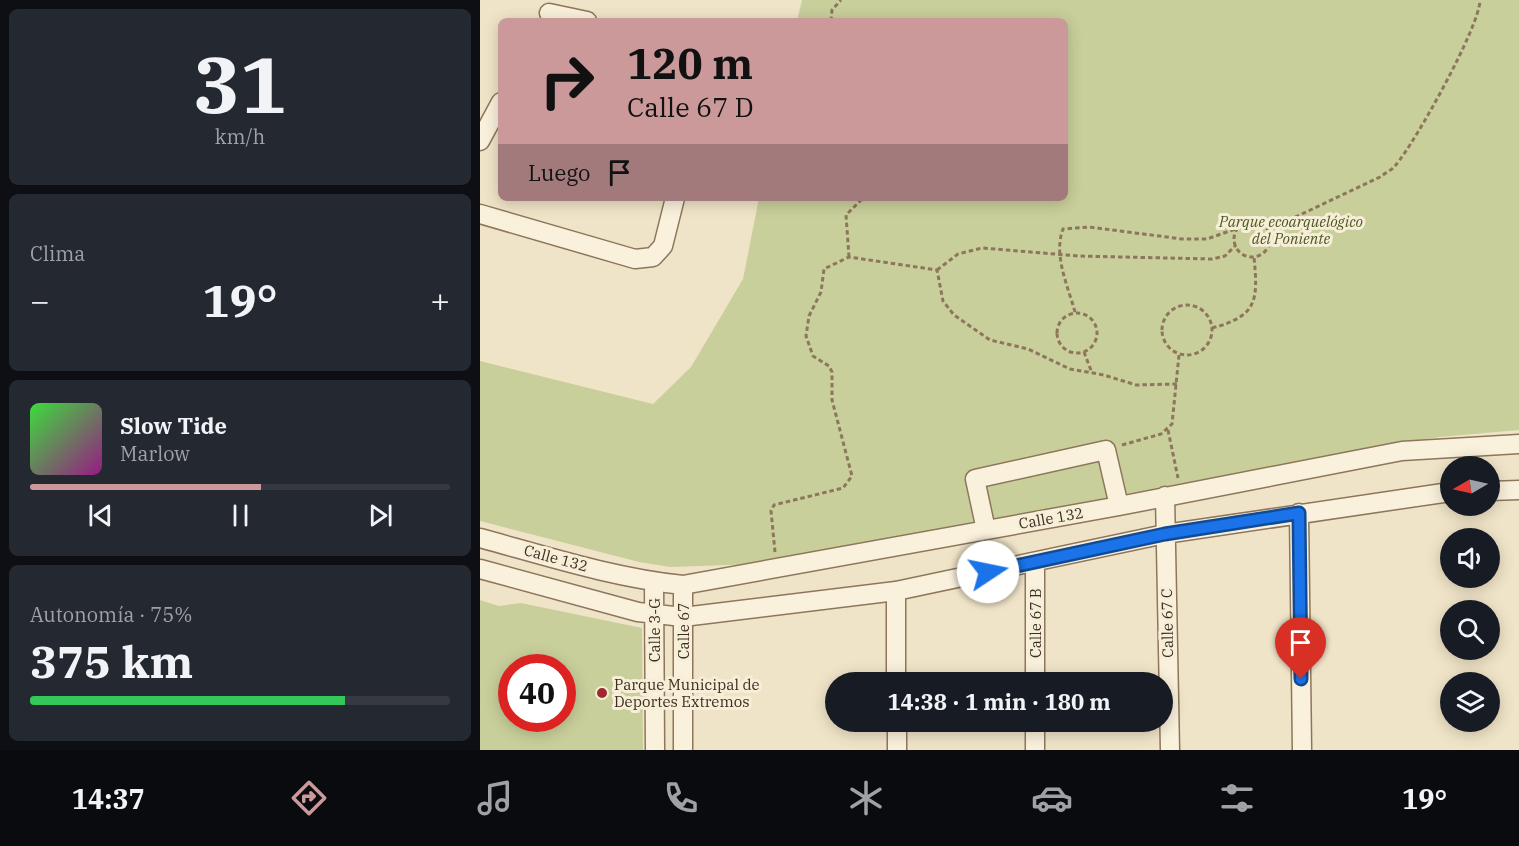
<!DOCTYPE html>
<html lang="es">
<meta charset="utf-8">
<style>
body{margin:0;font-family:"IBM Plex Serif",serif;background:#242831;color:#f1f3f6;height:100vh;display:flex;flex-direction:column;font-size:22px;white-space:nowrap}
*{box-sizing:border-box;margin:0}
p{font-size:20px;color:#9ea1a6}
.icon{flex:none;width:33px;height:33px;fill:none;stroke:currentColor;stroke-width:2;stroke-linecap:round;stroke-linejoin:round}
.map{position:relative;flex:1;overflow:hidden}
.details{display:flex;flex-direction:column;gap:9px;padding:9px;background:#0d0f14;width:480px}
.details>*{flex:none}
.top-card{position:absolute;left:18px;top:18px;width:570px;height:183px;border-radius:9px;box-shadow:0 3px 15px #0003;background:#cc999b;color:#111;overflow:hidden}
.needle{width:39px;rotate:261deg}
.fabs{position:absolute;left:960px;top:456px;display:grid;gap:12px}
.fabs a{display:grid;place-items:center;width:60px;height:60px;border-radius:50%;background:#171b24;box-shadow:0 3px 15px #0003;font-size:30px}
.speed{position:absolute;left:18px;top:654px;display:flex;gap:12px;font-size:30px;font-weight:700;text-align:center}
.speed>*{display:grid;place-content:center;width:78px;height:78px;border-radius:50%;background:#171b24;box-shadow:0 3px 15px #0003;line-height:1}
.speed .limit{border:9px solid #d22;background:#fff;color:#111}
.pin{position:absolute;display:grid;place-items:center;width:51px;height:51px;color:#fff;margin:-62px -26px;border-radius:50% 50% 50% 0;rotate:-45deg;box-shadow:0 0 6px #0007}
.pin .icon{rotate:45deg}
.me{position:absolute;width:66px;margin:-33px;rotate:79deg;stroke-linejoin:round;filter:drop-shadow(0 0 4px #0008)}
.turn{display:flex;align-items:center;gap:21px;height:126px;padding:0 30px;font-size:27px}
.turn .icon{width:78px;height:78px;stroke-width:2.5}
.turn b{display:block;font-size:42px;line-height:51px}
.then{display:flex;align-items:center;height:57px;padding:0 30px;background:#0003;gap:12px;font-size:22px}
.big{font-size:45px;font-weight:800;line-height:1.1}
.details .card{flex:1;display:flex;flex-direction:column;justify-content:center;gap:9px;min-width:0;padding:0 21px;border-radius:9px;background:#242831}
.details .dial{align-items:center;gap:0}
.dial b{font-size:78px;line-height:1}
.song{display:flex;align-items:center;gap:18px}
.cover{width:72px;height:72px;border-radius:9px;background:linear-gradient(135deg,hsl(120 70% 55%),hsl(310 70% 35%))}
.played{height:6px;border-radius:3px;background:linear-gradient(90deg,#cc999b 55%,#363941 55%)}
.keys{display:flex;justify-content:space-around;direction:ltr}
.heat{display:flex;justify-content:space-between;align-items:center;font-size:33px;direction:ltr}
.charge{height:9px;border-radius:4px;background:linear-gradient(90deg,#34c759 75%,#363941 0)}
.trip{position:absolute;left:345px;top:672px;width:348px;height:60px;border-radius:30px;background:#171b24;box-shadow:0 3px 15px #0003;font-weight:800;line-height:60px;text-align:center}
.menu{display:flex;height:96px;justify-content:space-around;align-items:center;background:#090b0e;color:#9ea1a6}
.menu .icon{width:42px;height:42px}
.menu .on{color:#cc999b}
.menu b{font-size:27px;color:#f1f3f6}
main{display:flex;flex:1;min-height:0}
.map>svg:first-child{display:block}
.green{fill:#c9cf9b;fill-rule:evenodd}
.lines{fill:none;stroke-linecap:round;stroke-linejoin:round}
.minor-casing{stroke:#8d765c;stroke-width:21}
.path{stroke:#8d765c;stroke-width:3;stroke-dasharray:4.5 3;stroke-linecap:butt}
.minor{stroke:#faf1dc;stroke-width:18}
.route-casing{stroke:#114b97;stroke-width:15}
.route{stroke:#1a73e8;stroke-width:10}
.poi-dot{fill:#9e2a2b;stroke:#f7eed8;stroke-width:2}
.labels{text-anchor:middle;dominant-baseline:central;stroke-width:6;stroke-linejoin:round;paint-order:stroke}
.park-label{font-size:15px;font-style:italic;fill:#4d5a26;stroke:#f7eed8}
.street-label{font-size:15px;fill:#3d2e20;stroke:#f7eed8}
.poi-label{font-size:15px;fill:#3d2e20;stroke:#f7eed8;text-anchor:start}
</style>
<main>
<section class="details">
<div class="card dial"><b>31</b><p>km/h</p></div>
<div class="card"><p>Clima</p>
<div class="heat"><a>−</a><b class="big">19°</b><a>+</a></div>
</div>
<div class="card">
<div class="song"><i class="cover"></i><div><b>Slow Tide</b><p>Marlow</p></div></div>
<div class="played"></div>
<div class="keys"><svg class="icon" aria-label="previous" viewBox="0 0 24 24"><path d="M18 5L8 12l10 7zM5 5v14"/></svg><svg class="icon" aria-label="pause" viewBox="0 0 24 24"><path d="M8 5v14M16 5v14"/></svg><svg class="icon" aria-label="next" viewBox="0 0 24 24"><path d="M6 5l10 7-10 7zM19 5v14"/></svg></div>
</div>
<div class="card"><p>Autonomía · 75%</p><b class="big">375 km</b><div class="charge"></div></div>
</section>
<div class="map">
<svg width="1039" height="750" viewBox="0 0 1039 750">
<rect width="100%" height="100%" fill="#f0e4c8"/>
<path class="green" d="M322,0H1039V430L960,437L882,449L280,564L190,567L159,562L0,521V361L173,404L211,367L263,279L279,198H585V21H317Z
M0,600L19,606L41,603L162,628L163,750H0ZM32,668H82V718H32Z"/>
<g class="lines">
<defs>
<path id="minor" d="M69,13L107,21
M0,141L21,102
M0,214L155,259L173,257L183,246L195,198
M1010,491L1039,490
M685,496L690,750
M819,513L822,750
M506,530L495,479L626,450L639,506
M0,538C66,556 134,578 203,585L639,506L922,451L1039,444
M555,563V682
M0,569L158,612L203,617L416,591L685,534L970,492
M174,582L175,750
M416,591V682
M417,722V750
M555,722V750
M203,750V585"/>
</defs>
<use href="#minor" class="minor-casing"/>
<path class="path" d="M351,21L352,10L361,0
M754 239a18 18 0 1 1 36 0a18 18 0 1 1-36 0Z
M788,230L900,177C905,173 912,170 915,166C935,143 1000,26 1000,0
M369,257L366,215L383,198
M457,270L478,254L502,248L598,256L732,259L745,256L756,245
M682 330a25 25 0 1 1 50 0a25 25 0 1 1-50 0Z
M595,312C588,286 573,255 583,229L609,227L702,239H727L758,228
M577 333a20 20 0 1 1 40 0a20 20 0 1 1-40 0Z
M732,328C778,316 778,300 774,257
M604,352L612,373
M688,430L698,478
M642,445L681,434L692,424L699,355
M295,552L291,511L294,505L363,488L372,476L352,400V372L349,366L333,356L326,336L329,316L341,292L344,269L369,257L457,270L463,301L474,315L510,340L548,349L590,369L624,375L656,385L697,384"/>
<use href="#minor" class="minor"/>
</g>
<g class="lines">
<defs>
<path id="route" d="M508,572L685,534L819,513L821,679"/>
</defs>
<use href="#route" class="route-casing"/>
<use href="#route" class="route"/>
</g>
<circle class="poi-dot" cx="122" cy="693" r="6"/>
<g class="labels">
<g class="park-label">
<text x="811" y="221">Parque ecoarquelógico<tspan x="811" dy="17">del Poniente</tspan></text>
</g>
<g class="street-label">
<text transform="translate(571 518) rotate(-10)">Calle 132</text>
<text transform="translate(76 558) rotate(15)">Calle 132</text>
<text transform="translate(555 623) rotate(-90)">Calle 67 B</text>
<text transform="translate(687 623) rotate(-91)">Calle 67 C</text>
<text transform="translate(174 630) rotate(-90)">Calle 3-G</text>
<text transform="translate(203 631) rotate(-90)">Calle 67</text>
</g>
<g class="poi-label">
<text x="134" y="684">Parque Municipal de<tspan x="134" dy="17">Deportes Extremos</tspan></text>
</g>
</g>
</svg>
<div class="fabs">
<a><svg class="needle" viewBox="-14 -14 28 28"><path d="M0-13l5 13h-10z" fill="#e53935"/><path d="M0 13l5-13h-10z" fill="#9ea1a6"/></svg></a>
<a><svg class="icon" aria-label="sound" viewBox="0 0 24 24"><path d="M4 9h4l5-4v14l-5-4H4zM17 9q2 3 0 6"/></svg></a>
<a><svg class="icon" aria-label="search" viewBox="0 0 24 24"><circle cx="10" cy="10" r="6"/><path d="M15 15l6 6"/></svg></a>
<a><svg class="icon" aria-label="layers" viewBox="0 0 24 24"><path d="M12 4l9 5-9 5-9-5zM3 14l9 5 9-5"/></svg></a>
</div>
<div class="speed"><div class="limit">40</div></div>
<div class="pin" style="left:821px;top:679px;background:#d93025"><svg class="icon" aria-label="arrive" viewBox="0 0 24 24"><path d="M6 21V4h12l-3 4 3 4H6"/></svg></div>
<svg class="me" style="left:508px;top:572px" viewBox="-20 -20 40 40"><circle r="19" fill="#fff"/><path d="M0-13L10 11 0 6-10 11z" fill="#1a73e8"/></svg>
<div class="trip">14:38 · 1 min · 180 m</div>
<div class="top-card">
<div class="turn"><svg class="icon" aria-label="right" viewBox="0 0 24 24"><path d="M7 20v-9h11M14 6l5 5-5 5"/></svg><div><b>120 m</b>Calle 67 D</div></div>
<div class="then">Luego<svg class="icon" aria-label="arrive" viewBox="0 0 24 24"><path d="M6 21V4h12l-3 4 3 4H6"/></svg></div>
</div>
</div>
</main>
<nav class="menu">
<b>14:37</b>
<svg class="icon on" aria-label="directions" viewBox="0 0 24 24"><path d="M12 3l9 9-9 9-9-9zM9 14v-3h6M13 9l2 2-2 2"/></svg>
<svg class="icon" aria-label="music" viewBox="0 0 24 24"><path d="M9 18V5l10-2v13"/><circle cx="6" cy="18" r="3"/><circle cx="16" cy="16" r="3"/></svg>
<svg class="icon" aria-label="phone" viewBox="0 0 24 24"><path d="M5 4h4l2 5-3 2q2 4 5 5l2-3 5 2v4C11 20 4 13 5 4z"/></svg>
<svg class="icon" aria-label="climate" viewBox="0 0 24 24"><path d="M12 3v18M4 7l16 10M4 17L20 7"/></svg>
<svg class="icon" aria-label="car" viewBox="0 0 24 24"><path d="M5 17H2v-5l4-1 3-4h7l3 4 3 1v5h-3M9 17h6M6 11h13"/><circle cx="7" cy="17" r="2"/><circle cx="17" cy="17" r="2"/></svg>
<svg class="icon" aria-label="filters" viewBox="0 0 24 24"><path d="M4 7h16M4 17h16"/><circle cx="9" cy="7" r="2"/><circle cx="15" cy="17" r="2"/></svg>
<b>19°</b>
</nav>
